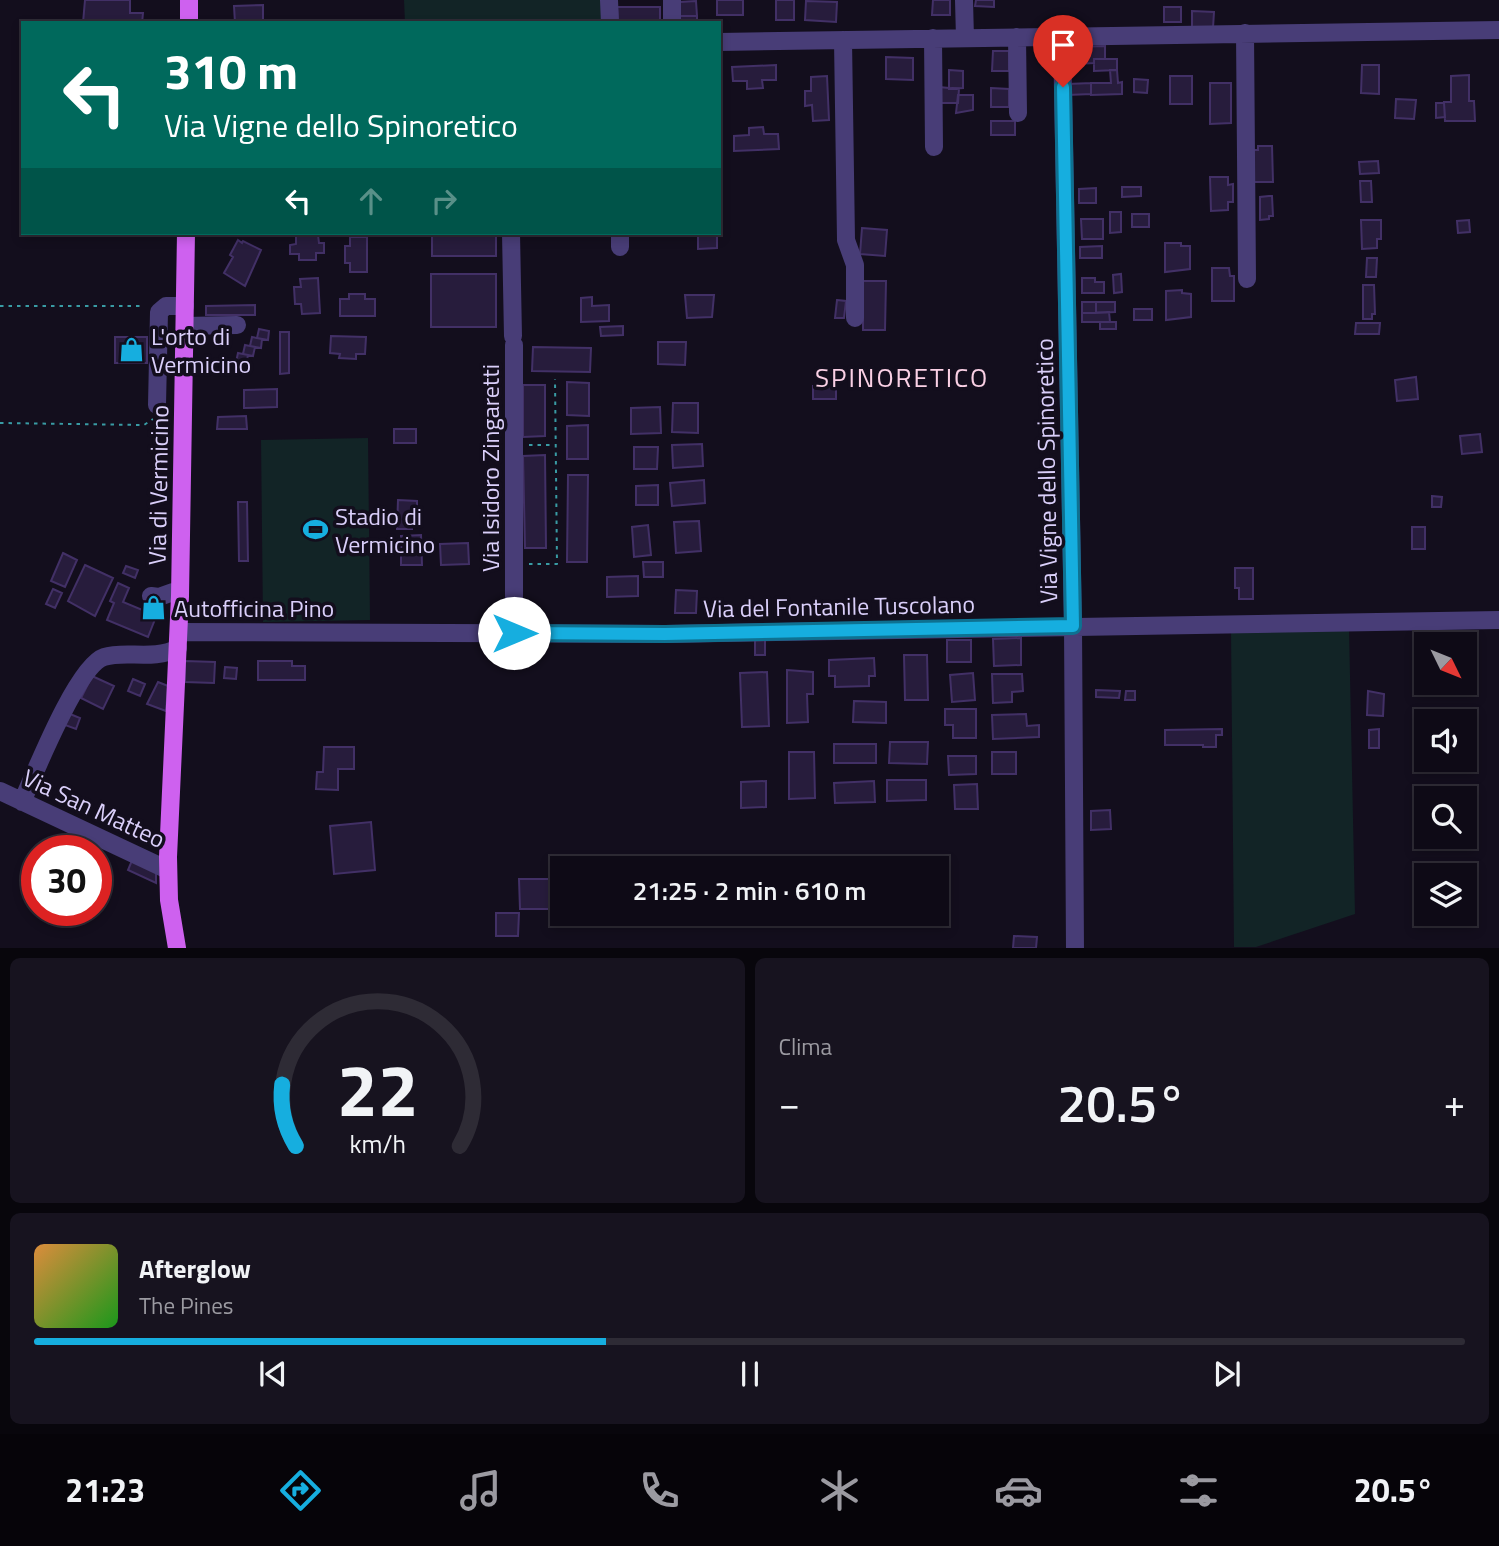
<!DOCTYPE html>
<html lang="it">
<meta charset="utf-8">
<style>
body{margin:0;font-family:"Titillium Web",sans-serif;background:#17131f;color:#f1f3f6;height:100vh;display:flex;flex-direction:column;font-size:26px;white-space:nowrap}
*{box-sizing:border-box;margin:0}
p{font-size:23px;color:#9b9aa1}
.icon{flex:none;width:38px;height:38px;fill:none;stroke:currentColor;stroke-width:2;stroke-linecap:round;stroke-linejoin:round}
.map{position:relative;height:948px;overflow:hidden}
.drawer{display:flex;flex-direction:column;gap:10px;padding:10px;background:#08060c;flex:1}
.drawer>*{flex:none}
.banner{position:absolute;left:21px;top:21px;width:700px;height:214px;border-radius:0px;box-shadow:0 4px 10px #0003,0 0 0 2px #2e2b35;background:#00695c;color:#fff;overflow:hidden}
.needle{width:46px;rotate:133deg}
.buttons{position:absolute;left:1414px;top:632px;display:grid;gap:14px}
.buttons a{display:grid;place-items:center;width:63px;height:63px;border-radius:0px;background:#0e0a16;box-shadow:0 4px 10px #0003,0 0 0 2px #2e2b35;font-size:35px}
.speed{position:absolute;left:21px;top:835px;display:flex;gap:14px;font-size:35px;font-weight:700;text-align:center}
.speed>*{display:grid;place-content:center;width:91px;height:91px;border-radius:50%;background:#0e0a16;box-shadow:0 4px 10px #0003,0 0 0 2px #2e2b35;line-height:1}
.speed .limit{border:10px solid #d22;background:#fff;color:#111}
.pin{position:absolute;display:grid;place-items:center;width:60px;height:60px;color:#fff;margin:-72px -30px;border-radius:50% 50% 50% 0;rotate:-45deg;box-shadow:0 0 7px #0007}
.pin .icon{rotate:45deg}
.me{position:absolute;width:77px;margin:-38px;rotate:90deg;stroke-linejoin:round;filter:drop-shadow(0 0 5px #0008)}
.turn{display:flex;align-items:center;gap:24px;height:147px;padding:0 28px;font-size:32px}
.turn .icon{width:91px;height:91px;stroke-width:2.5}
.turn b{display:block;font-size:49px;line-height:60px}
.lanes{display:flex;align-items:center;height:66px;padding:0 28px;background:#0003;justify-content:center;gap:35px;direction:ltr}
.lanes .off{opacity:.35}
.big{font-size:52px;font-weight:600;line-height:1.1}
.drawer .widget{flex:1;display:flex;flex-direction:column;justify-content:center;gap:10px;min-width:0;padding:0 24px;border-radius:10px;background:#17131f}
.drawer .dial{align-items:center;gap:0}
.dial svg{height:182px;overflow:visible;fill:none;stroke:#2e2b35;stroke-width:7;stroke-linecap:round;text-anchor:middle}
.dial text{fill:#f1f3f6;stroke:none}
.song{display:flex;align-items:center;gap:21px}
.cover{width:84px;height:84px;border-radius:10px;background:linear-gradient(135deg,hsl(30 70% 55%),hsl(120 70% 35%))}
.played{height:7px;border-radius:4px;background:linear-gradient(90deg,#16aedf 40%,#2e2b35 40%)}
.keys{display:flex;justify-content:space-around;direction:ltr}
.heat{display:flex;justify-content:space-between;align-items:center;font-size:38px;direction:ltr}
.drawer .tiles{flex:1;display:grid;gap:10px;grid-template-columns:1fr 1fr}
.widget:last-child{grid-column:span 2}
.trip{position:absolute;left:550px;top:856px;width:399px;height:70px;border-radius:0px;background:#0e0a16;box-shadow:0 4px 10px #0003,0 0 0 2px #2e2b35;font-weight:600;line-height:70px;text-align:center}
.tab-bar{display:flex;height:112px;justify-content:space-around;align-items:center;background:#060409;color:#9b9aa1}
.tab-bar .icon{width:49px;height:49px}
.tab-bar .on{color:#16aedf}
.tab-bar b{font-size:32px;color:#f1f3f6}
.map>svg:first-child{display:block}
.green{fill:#122426}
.building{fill:#271c3c;stroke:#423066;stroke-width:2}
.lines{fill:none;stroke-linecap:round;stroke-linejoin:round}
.path{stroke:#399ba4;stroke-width:2;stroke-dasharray:3.5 5;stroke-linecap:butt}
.minor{stroke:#483d77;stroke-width:18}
.major{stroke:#ce61ef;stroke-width:18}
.route-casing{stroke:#0e7191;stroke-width:18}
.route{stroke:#16aedf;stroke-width:12}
.labels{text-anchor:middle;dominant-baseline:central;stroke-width:7;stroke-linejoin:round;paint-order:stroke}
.poi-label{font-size:24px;fill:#dacffa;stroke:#130e1d;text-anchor:start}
.street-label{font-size:24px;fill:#dacffa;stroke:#130e1d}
.neighbourhood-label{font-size:26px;letter-spacing:2px;fill:#fad0e5;stroke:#130e1d}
</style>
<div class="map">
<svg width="1499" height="948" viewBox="0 0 1499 948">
<rect width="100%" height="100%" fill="#130e1d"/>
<path class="green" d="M404,0H609L610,23H405Z
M368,438L370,620L263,622L261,440Z
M1349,628L1355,914L1256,947H1234L1231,631Z"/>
<path class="building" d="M85,0H130V13H143L142,23H83Z
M717,0H743V15H717Z
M776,0H794V20H776Z
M933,0H950V15H932Z
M976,0H994V7L975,6Z
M696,1L697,16H680V2Z
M806,1L837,2L836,22L805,20Z
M263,5V23H235L234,6Z
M617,7H660V21L618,22Z
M1164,7H1181V22H1164Z
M1192,11L1214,12L1213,28H1192Z
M680,16H697V23H680Z
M1105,46V59H1094V63L1075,64V47Z
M993,51H1009V71H992Z
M886,57L913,58V80L886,79Z
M1094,59H1117V70L1094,71Z
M776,65V80H762L763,88L747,89V81H733L732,67Z
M1362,65H1379V94L1361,93Z
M949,70L963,71V88L949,89Z
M1110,70H1117L1118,83L1122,82V94L1091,95V83H1111Z
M1469,75V101H1474L1475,121H1445L1444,102H1451V76Z
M827,76L829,120L813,121L812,105L805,106V91H811V77Z
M1170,76H1192V104H1170Z
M1134,79L1148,80L1147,93L1134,92Z
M1091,83V94L1068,95V84Z
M1210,83H1231V123L1210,124Z
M939,87L959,89L958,103H939Z
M991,88L1009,89V107H991Z
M958,95H973V110L956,113Z
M1396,99L1416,100L1414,119L1395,118Z
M1436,103H1444L1445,117L1436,118Z
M991,121H1015V135H991Z
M763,127L764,134H778L779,149L734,151V136L749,135V128Z
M1258,146H1272L1273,182H1253L1252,150H1258Z
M1378,161L1379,173L1360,174L1359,162Z
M1210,177H1228V185L1233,184V202H1228V210L1211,211Z
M1360,181H1371L1372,202H1361Z
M1122,187H1141V196L1122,197Z
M1096,188V203H1079V189Z
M1269,196H1272L1273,216H1269V219L1260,220V197Z
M1110,212H1121V232L1110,233Z
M1132,214H1149V227H1132Z
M1081,219H1103V239H1082Z
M1361,220H1381V239H1377V248L1362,249Z
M1469,220L1470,232L1458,233L1457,221Z
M862,228L887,230L885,256L860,254Z
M432,233H496V256H432Z
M698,233H717V248L698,249Z
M318,235L319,243H324V253H316V260H299V254H290V245L296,244V236Z
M350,237H367V272H350V263H345V246H350Z
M238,240L242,243L243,241L261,250L245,286L224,273L233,257L230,255Z
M1165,243H1181V246H1190V269L1165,272Z
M1102,246V258H1080V247Z
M1367,258H1377L1376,277H1366Z
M1212,268H1229L1230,276H1234V301H1212Z
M431,274H496V327H431Z
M1121,274L1122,292L1114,293L1113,275Z
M318,278L320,313L302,314L301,304H295L294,287H301L300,279Z
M1082,278H1095V282H1104V293H1082Z
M863,281H886L885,330H863Z
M1363,285H1374L1375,314H1372V319H1363Z
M1182,290V293L1191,294V317L1166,320V291Z
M349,294H365V299H375V316H340V299H349Z
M685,295H714L712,317L687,318Z
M592,297V306L609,305V321L581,322V298Z
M837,300L846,301L844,318H835Z
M1082,302H1096V313H1082Z
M1096,302H1115V312L1096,313Z
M255,305V315H206V306Z
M1134,309H1152V320H1134Z
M1109,312L1110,322H1082V313Z
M1100,322H1116V329H1100Z
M1356,323H1380L1379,334H1355Z
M623,326V335L601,336L600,327Z
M259,329L269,331L268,340L257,338Z
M280,332H289V373L280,374Z
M331,336L366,337L365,354H356V359L339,358L340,354L330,353Z
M115,337H147V363H115Z
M252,337L262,339L261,348L250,346Z
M658,342H686L685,365L658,364Z
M245,345L255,347L253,356L243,354Z
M533,347L591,348L590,372L532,371Z
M238,353L248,355L246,364L236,362Z
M1416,377L1418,399L1397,401L1395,380Z
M567,382L589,383V416L567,415Z
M523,385H545V436L523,437Z
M813,386H836V399H813Z
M277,389V407L244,408V390Z
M673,403H698V433L672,432Z
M660,407L661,433L631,434V408Z
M246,416L247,429H217L218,417Z
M588,425V459H567V426Z
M394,429H416V443H394Z
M1480,434L1482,452L1462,454L1460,436Z
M702,444L703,466L673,468L672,445Z
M634,447H658L657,469H634Z
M545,455L546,548H525L523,456Z
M568,475H588L587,562H567Z
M704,480L705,503L672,506L670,483Z
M658,485V505H636V486Z
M1432,496L1442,497L1441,507H1432Z
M398,500L417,501V515H412V529H397Z
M238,502H247L248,561H239Z
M699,521L701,551L676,553L674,522Z
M648,525L651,555L634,557L632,527Z
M1412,527H1425V549H1412Z
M421,535L422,565H401V536Z
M468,543L469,564L441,565L440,544Z
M63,553L77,560L65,587L51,581Z
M643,562H663V577H644Z
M85,565L113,578L95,616L68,601Z
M126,566L138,570L135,578L123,573Z
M1235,568H1253V599H1239V588H1235Z
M638,576V596L607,597V577Z
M118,583L129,588L123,602L147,612L152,600L161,604L148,637L107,620L114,603L110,601Z
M53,589L62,593L55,608L46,604Z
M676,590L697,591L696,613H675Z
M755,638H765V655H755Z
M1021,638V665L994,666L993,639Z
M947,640H971V662H947Z
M904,655H927L928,700H905Z
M874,658L875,676H869V686L835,687V676H829V660Z
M185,661L215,662L214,683L185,682Z
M258,661H292V666H305V680H258Z
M225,667L237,668L236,679L224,678Z
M787,670L813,672V694H807L808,722L787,723Z
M767,672L769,726L742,727L740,673Z
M973,673L975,700L952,702L950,675Z
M992,674H1022L1023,691L1012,692V702L993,703Z
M92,676L114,686L103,709L81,698Z
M133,679L145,684L140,696L128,691Z
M158,682L168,686L166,711L147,704Z
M1096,690L1120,691L1119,698L1096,697Z
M1126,691H1135V700H1125Z
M1368,691L1384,694L1383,716L1367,715Z
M854,701L886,702V723L853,722Z
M945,709H976V738H953V725H945Z
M70,714L80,718L76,729L65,725Z
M1026,714L1027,726L1039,725V737L993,739L992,715Z
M1222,729V735H1216V747H1203V745H1165V730Z
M1379,729V748H1369V730Z
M890,742H928L927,764L889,763Z
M834,744H876V763H834Z
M324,747H354V769H338V790L316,789L317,772H323Z
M789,752H814L815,798L789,799Z
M992,752H1016V774H992Z
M948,756H976V774L949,775Z
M887,780H926V800L887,801Z
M766,781V807L741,808V782Z
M874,781L875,802L835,803L834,783Z
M977,784L978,809H955L954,785Z
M1110,810L1111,829L1091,830V811Z
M371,822L375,870L334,874L330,826Z
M133,858L156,869V883L128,870Z
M745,864L769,865V868H745Z
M519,879H550V909H520Z
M496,913H519L518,936H496Z
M1014,936L1037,937L1036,948H1013Z"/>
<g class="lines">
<path class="path" d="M0,306H144
M0,423L144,425L153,419
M529,445H554
M529,564H557L555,379"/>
<path class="minor" d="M609,0L610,23
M672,0V23
M964,0L965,38
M1245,33L1247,279
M1062,36L1073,626L1075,948
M1017,37L1018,113
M933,38L934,147
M843,40L846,240L855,265V318
M719,42L1499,30
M511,233L513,336
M620,247V233
M185,326L237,325
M514,345V633
M157,405L159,312L166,306H185
M151,596L159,597L173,592
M179,632L665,634L1499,620
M0,791L168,870
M22,802C35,773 77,666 104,657C126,650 153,661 178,648"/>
<path class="major" d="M189,23V0
M177,948L169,900L168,857L180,596L186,233"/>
</g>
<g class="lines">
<defs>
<path id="route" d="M514,633L665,634L1073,626L1063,87"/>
</defs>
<use href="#route" class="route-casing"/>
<use href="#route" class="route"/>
</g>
<defs>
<symbol id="shop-bare" viewBox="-9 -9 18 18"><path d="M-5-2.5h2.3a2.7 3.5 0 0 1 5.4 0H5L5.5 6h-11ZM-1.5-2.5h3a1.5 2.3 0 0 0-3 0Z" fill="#16aedf" stroke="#130e1d" stroke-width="2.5" paint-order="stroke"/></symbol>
<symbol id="stadium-bare" viewBox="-9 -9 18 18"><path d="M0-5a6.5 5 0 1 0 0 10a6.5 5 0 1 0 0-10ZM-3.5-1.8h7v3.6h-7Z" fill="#16aedf" stroke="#130e1d" stroke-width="2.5" paint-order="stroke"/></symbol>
</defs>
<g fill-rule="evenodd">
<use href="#shop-bare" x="114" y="332" width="35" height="35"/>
<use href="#stadium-bare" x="298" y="512" width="35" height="35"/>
<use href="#shop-bare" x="136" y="590" width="35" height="35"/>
</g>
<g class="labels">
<g class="poi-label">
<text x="151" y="336">L'orto di<tspan x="151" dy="28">Vermicino</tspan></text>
<text x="335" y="516">Stadio di<tspan x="335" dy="28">Vermicino</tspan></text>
<text x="174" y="608">Autofficina Pino</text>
</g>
<g class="street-label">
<text transform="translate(490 468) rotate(-90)">Via Isidoro Zingaretti</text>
<text transform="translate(1046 471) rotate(-91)">Via Vigne dello Spinoretico</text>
<text transform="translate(158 485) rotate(-89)">Via di Vermicino</text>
<text transform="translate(839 606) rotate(-1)">Via del Fontanile Tuscolano</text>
<text transform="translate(94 808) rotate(25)">Via San Matteo</text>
</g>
<g class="neighbourhood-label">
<text x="902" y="377">SPINORETICO</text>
</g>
</g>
</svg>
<div class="buttons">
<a><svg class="needle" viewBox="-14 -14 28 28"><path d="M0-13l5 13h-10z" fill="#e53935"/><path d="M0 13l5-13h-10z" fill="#9b9aa1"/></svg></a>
<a><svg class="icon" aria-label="sound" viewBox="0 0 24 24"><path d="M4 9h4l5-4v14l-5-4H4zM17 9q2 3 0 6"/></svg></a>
<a><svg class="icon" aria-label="search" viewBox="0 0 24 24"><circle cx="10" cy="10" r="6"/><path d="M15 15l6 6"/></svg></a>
<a><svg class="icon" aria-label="layers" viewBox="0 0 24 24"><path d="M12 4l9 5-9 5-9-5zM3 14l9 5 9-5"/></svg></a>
</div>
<div class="speed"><div class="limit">30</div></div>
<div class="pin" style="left:1063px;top:87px;background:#d93025"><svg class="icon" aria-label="arrive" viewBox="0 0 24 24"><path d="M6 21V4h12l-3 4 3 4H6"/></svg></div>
<svg class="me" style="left:514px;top:633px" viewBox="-20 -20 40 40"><circle r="19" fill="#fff"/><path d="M0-13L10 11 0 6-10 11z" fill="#16aedf"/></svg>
<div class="trip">21:25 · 2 min · 610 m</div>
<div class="banner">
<div class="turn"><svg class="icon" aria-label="left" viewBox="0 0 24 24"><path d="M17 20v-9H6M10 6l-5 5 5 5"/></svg><div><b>310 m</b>Via Vigne dello Spinoretico</div></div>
<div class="lanes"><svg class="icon" aria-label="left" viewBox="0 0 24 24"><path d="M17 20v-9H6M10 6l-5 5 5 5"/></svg><svg class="icon off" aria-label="ahead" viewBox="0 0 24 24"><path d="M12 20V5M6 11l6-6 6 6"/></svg><svg class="icon off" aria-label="right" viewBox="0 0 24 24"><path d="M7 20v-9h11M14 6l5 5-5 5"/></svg></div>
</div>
</div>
<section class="drawer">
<div class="tiles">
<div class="widget dial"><svg viewBox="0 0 100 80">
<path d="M14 69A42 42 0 1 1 86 69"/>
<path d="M14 69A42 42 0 0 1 8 42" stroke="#16aedf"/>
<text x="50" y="56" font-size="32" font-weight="700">22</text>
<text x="50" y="72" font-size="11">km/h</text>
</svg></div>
<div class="widget"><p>Clima</p>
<div class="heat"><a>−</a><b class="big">20.5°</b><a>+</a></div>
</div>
<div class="widget">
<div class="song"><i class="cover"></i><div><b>Afterglow</b><p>The Pines</p></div></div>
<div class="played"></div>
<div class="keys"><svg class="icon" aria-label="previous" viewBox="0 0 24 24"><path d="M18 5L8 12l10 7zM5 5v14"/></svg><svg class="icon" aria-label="pause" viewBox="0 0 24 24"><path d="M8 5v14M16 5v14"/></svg><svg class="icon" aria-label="next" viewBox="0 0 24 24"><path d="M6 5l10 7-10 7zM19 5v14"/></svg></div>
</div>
</div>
</section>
<nav class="tab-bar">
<b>21:23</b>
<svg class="icon on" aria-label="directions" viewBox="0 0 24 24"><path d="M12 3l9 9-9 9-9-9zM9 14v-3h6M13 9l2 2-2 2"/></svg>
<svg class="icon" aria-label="music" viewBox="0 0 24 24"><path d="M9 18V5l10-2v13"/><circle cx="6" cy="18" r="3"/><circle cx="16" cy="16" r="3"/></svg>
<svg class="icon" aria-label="phone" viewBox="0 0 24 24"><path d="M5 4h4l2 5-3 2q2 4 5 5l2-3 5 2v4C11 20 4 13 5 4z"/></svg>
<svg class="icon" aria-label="climate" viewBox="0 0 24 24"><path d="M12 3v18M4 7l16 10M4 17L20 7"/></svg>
<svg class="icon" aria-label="car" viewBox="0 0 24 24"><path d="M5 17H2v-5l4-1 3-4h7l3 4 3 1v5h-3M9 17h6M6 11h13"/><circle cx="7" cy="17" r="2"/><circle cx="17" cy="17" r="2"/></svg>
<svg class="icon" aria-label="filters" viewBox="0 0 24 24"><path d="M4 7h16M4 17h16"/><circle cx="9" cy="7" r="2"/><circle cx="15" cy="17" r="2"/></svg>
<b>20.5°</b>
</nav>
